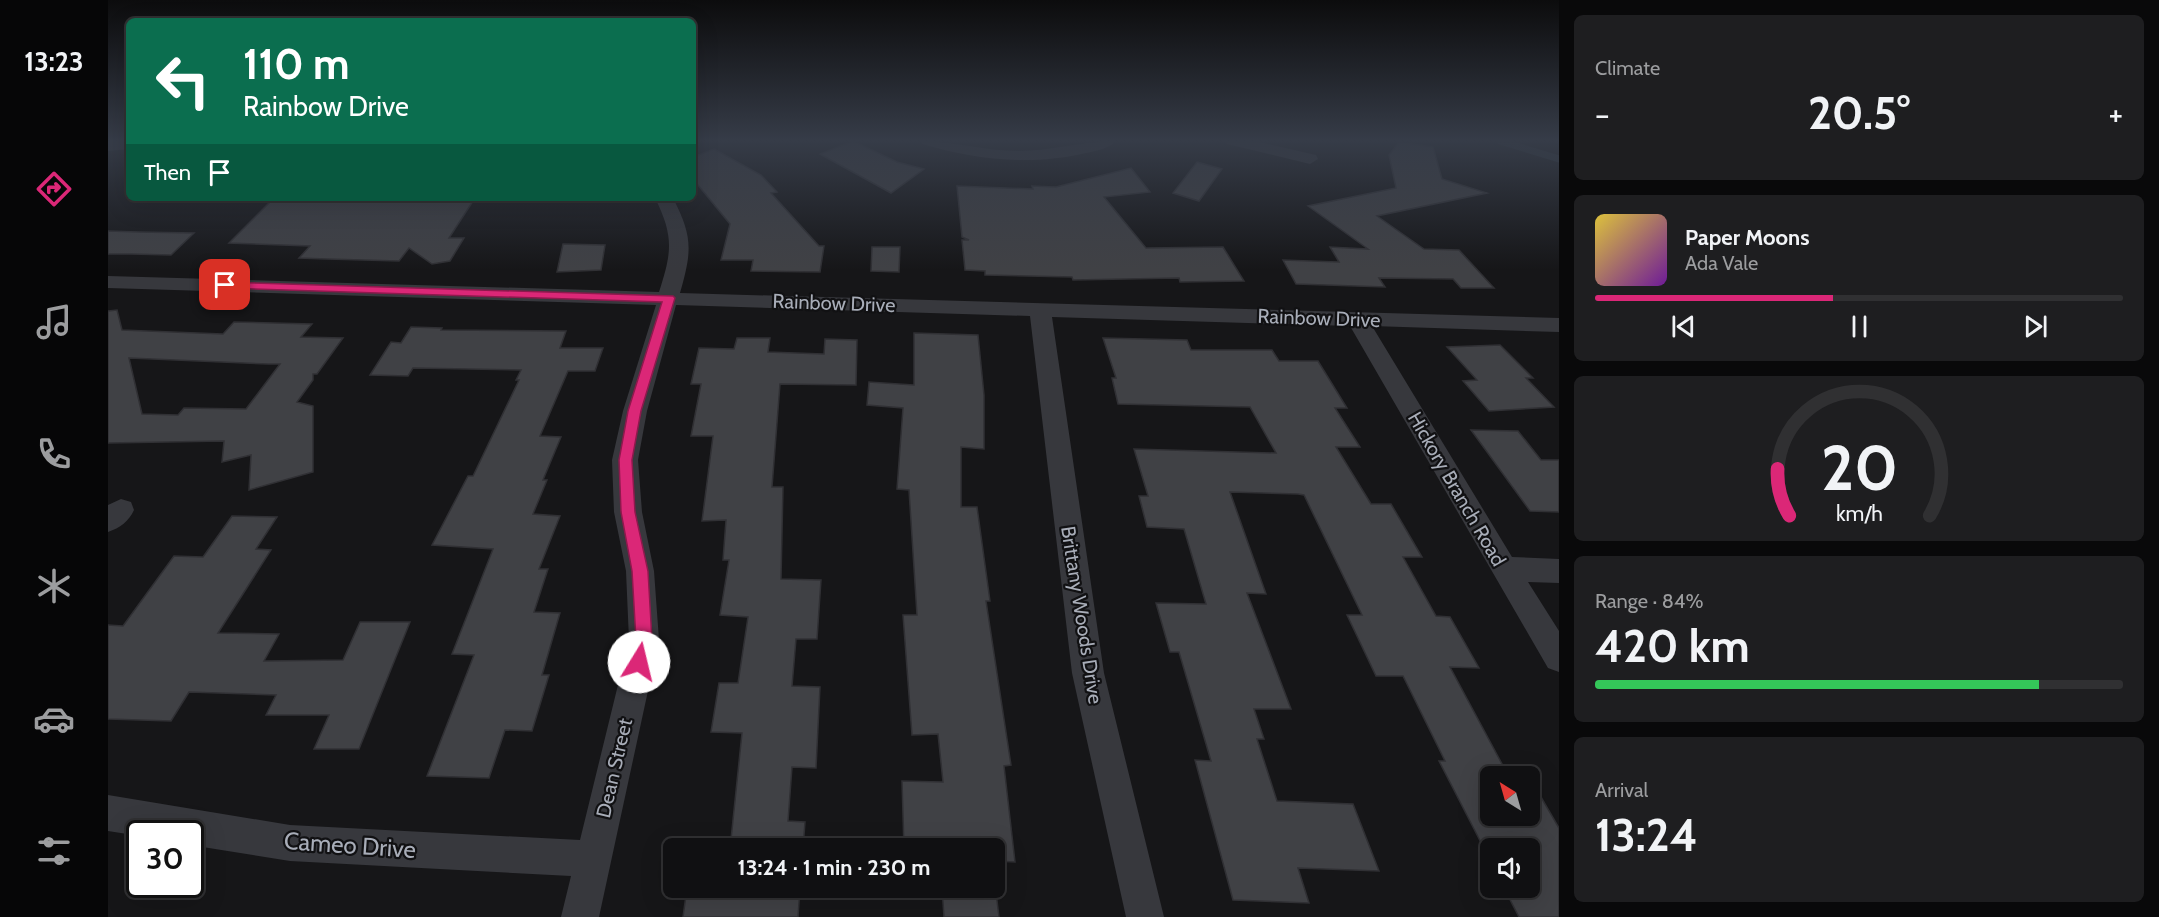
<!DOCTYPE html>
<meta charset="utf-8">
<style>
body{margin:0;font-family:Cabin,sans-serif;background:#1e1e20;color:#f1f3f6;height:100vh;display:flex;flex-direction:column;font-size:22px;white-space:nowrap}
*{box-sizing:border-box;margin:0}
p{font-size:20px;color:#9c9d9f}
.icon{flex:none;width:33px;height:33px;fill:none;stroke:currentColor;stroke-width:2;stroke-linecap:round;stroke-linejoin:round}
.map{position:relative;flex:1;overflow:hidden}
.side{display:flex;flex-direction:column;gap:15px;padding:15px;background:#09090a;width:600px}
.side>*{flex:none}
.hud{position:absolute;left:18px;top:18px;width:570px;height:183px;border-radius:9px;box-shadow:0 6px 24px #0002,0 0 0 2px #303032;background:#0b6e4f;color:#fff;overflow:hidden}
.needle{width:39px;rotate:323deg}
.tools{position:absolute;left:1372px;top:766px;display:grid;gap:12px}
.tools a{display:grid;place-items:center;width:60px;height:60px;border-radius:9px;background:#101012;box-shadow:0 6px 24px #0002,0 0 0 2px #303032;font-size:30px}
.speed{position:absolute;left:18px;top:820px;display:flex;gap:12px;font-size:30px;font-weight:700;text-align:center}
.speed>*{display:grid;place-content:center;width:78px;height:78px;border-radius:50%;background:#101012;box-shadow:0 6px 24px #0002,0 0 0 2px #303032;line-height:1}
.speed .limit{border:3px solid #111;border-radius:9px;background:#fff;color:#111}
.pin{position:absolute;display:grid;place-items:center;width:51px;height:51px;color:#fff;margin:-26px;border-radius:12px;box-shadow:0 3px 9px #0006}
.me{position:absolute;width:66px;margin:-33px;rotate:9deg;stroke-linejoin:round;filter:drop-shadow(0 0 4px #0008)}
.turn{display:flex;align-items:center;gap:21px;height:126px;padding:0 18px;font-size:27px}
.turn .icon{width:78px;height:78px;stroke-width:2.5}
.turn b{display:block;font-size:42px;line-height:51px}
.then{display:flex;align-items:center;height:57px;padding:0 18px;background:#0003;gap:12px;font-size:22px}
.big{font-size:45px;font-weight:700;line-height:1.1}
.side .widget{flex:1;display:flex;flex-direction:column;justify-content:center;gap:9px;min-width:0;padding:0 21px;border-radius:9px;background:#1e1e20}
.side .dial{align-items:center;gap:0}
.dial svg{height:156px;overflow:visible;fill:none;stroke:#303032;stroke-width:7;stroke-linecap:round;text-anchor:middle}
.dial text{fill:#f1f3f6;stroke:none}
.song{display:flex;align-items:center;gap:18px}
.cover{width:72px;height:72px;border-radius:9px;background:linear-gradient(135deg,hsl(50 70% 55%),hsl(280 70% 35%))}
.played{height:6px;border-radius:3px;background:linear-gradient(90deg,#db2777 45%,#303032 45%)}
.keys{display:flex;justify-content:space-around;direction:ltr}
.heat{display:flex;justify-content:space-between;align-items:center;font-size:33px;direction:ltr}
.charge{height:9px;border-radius:4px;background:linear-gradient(90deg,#34c759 84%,#303032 0)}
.trip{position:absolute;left:555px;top:838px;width:342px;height:60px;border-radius:9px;background:#101012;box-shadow:0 6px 24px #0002,0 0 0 2px #303032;font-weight:700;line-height:60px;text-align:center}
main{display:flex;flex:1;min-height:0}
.tabs{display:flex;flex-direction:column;width:108px;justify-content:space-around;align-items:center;background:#060607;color:#9c9d9f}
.tabs .icon{width:42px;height:42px}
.tabs .active{color:#db2777}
.tabs b{font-size:27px;color:#f1f3f6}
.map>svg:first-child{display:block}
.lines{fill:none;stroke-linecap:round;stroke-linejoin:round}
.stream{stroke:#2c353c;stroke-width:7}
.building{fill:#404145;stroke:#303034;stroke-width:1.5;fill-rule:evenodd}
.minor{fill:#37383d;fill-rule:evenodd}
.route{fill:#db2777;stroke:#8e194d;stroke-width:1.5}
.labels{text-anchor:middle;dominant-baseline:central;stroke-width:4.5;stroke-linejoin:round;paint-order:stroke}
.street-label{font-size:20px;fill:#a8adb8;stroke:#111113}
.near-street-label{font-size:24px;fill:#a8adb8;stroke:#111113}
</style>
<main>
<nav class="tabs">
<b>13:23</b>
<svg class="icon active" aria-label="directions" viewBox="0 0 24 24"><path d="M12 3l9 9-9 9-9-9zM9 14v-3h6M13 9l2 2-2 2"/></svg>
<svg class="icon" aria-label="music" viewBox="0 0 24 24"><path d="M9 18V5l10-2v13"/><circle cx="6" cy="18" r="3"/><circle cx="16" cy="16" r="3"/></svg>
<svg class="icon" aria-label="phone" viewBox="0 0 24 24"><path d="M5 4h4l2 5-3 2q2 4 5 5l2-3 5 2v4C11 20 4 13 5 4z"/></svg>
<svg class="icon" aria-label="climate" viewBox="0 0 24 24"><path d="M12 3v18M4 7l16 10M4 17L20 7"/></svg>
<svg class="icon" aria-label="car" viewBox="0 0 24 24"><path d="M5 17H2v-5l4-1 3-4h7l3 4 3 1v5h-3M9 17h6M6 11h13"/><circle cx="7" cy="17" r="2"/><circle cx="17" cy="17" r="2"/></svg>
<svg class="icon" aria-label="filters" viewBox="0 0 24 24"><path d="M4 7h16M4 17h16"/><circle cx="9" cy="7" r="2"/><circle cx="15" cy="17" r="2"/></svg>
</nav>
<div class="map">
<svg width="1451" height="917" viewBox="0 0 1451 917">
<rect width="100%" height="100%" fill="#161618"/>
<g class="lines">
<path class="stream" d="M1392,141L1451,159"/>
</g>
<path class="building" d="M745,141L789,162L816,169L783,193L712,154Z
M1291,142L1325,147L1334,179L1379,193L1269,216L1316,249L1351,250L1386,288H1353L1345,279L1271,278L1277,287L1188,284L1175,260L1231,262L1222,247L1260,249L1200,206L1288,188L1281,155Z
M606,149L653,175L669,192L663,193L711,246H716L712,272L643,271L645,260H613L622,224L585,179V157Z
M1089,162L1114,169L1091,201L1065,193Z
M1023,168L1042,192L996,197L1038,248L1115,247L1136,281L1072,282L1071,278L965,280L964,277L877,275V271L857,270L854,240H861L854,237L849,186L925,189L924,186L948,187Z
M166,198H367L341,238H356L342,261L324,264L301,248L291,261L219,259L191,258L202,246L121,243Z
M0,231L31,232L86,233L63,255L23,254H0Z
M455,244L497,245L493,270L449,272Z
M764,247H792L791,272L763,271Z
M9,310L14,330L115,334L126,322L204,324L193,337L235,338L209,374H205V380L189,402L205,406V472L141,490L143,455L114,462L116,441L0,443V311ZM21,358L160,364H172L138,409L76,408L70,415L34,414Z
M303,327L334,328L333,330L458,331L452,348H495L487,371H460L432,436L453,437L435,480H439L425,514L452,516L431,569H440L426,612L452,613L434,675H441L424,731L397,730L381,778L319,776L366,655L344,654L385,549L324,545L360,476H365L411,380H408L413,370L305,368L300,376L262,375L283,342L293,343Z
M806,333L870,335L876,395V449L853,447V507H869L882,601H878L903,765L896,766L907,862L886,861V849H796L794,781L835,782L830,734L804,735L795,615H809L801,490L789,489L795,408L759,405L761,382L806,385Z
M629,338H662L660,352L716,354L717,339L749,340L748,385L672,384L664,487H675L673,579L713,580L709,639H688L684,686L712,687L708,768L684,767L680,821L697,822L695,849H622L634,733L603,732L611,683H630L640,617L612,615L621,560H615L618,520L594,521L605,436H583L593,384H583L591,348L626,349Z
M995,338L1079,340L1083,350H1164L1171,361H1210L1239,408H1227L1252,447H1228L1263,504H1283L1314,557H1295L1328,616L1342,617L1371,668L1342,667L1401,777H1383V816H1422V778L1451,828V917H1411L1396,888H1422V849H1383V862L1331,761H1337L1295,676H1268L1239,615H1254L1196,495L1190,494L1122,492L1158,594L1139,593L1183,709H1146L1156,739H1149L1169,801L1245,804L1271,871L1190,868L1201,903L1125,900L1087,760L1103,761L1071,652H1062L1048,603L1098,604L1076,529L1039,527L1031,496H1040L1026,449L1168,453L1142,407L1010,404L1004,378H1008Z
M1392,345L1425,378H1418L1446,407L1381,411L1355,381L1369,380L1339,347Z
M1363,430L1410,431L1433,460H1451V512L1422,511Z
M124,516L169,517L148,549L163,550L110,633L171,634L156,661L235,660L252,622H302L251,749H206L221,715H158L168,695L81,692L63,721L0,719V625L15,626L66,556L95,557Z
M886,876L891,917H836L834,888H886Z
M579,888H692L690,917H575Z"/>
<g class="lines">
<path class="minor" d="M0,141H21V149L0,151Z
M812,141C845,141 877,151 910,151C943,151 975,141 1008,141C1002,148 988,151 978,153C922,166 869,160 814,144Z
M1117,141H1147L1208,155L1210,159L1202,164L1119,144Z
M547,198H565C585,237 584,251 572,293L1451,318V332L1264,326L1404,557L1451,559V583L1420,582L1451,631V672L1440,668L1242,326L944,317L996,673L1056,917H1018L964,673L922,316L568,305L539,411L530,460L534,512L546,571L551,640L491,917H453L463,876L182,861L82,845V834H32V836L0,831V795L182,825L472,840L521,640L518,571L506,512L504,460L515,411L548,305L0,288V276L551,292C564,252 566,236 547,198Z
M13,499L23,502L26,510C21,521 12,528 0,532V505Z"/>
</g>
<linearGradient id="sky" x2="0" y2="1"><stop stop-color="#0c0c0d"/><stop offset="0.52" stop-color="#363c48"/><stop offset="1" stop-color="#363c48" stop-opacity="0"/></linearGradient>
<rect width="1451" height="270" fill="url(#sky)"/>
<path class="route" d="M117,282L565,296L567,298L533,411L524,460L527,512L540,571L544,640L537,667L531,669L525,667L523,662L528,640L524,571L513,512L511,460L520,411L554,302L113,288L111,285Z"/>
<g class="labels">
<g class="street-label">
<text transform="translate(726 303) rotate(2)">Rainbow Drive</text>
<text transform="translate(1211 318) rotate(2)">Rainbow Drive</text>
<text transform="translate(1349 489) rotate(60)">Hickory Branch Road</text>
<text transform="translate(974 615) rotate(81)">Brittany Woods Drive</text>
<text transform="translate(506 768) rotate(-77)">Dean Street</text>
</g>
<g class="near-street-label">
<text transform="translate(242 845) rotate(4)">Cameo Drive</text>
</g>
</g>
</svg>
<div class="tools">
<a><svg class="needle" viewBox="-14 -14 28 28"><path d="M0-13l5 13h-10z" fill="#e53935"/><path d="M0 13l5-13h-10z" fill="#9c9d9f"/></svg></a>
<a><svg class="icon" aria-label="sound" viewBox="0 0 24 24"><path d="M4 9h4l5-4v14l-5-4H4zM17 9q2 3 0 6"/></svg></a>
</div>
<div class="speed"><div class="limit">30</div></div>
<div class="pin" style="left:117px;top:285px;background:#d93025"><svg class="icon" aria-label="arrive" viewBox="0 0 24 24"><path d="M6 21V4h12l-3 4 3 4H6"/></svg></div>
<svg class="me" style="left:531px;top:662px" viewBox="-20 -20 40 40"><circle r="19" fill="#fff"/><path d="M0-13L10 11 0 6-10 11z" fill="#db2777"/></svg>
<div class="trip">13:24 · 1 min · 230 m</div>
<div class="hud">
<div class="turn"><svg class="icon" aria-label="left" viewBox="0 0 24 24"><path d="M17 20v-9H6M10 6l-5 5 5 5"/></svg><div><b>110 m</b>Rainbow Drive</div></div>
<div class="then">Then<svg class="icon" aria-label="arrive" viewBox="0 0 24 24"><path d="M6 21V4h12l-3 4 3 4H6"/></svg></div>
</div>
</div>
<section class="side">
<div class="widget"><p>Climate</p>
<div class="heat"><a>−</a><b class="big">20.5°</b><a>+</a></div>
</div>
<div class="widget">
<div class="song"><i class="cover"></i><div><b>Paper Moons</b><p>Ada Vale</p></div></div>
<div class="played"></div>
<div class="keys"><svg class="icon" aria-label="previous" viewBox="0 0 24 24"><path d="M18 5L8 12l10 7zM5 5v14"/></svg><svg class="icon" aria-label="pause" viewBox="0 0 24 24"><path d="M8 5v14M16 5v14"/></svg><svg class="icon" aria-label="next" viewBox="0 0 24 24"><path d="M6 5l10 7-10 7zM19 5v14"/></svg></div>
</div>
<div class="widget dial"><svg viewBox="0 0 100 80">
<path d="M14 69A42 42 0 1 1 86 69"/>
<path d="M14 69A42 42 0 0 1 8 45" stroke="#db2777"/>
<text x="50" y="56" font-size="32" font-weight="700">20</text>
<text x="50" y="72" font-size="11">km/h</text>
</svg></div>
<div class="widget"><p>Range · 84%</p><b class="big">420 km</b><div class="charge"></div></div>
<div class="widget"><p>Arrival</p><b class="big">13:24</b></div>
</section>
</main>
